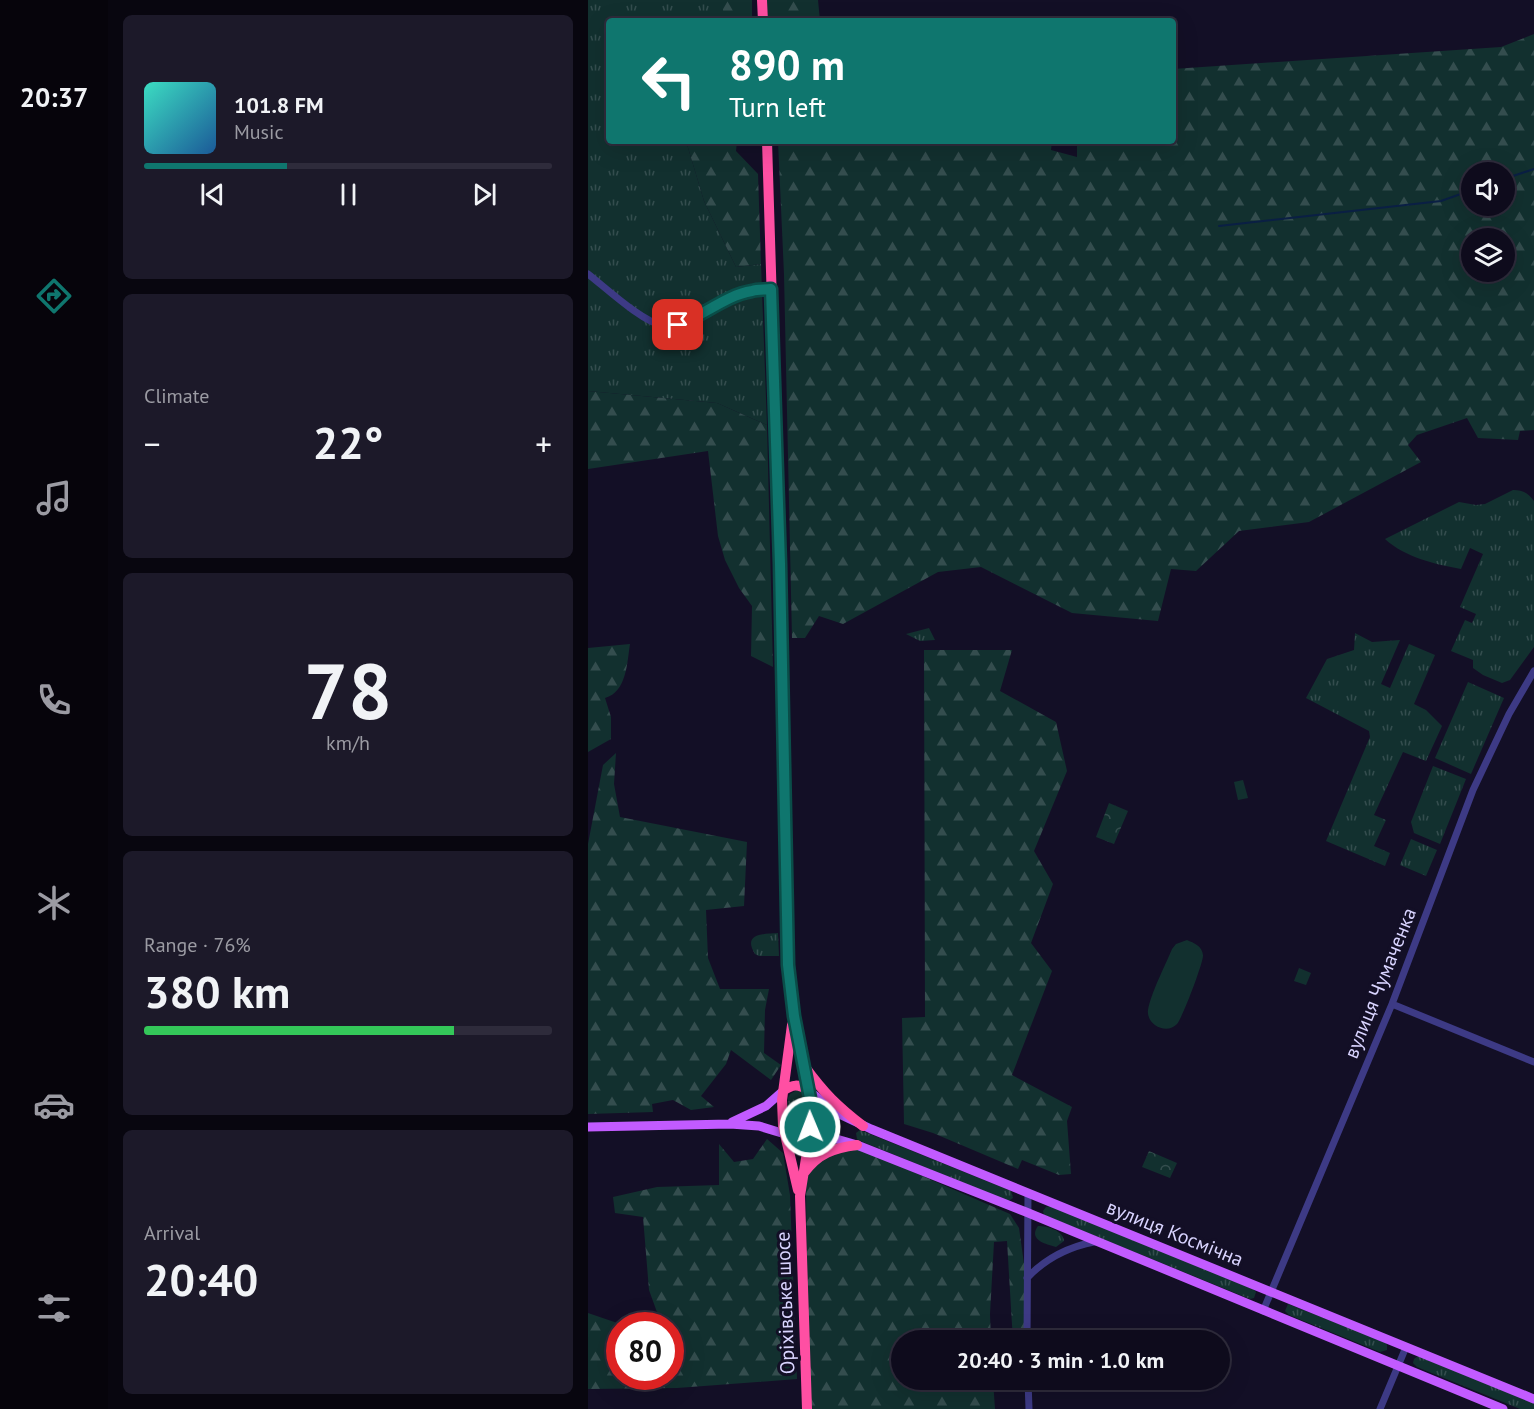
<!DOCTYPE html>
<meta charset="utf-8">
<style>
body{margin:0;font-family:"PT Sans",sans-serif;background:#1c1929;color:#f1f3f6;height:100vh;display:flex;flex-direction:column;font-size:22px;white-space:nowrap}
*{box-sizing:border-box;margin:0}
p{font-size:20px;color:#9b9ba3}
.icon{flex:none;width:33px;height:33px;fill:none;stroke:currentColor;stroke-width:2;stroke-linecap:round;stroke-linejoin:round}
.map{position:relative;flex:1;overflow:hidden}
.drawer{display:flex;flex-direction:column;gap:15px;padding:15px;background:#08060f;width:480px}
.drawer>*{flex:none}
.hud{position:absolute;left:18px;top:18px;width:570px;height:126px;border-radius:6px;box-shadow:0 6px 24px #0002,0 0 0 2px #2e2b3b;background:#0f766e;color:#fff;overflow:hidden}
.controls{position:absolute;left:873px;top:162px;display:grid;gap:12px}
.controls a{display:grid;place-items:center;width:54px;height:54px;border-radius:50%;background:#0e0b1c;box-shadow:0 6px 24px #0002,0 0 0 2px #2e2b3b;font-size:30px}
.speed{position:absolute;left:18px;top:1312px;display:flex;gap:12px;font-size:30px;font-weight:700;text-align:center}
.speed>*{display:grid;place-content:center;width:78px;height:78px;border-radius:50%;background:#0e0b1c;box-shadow:0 6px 24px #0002,0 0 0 2px #2e2b3b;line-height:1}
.speed .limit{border:9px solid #d22;background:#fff;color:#111}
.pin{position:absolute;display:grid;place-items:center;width:51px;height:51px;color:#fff;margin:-26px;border-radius:12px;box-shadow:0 3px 9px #0006}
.me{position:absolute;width:66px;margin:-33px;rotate:359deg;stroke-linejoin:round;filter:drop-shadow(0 0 4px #0008)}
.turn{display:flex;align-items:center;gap:21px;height:126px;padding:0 24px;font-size:27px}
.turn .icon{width:78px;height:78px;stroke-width:2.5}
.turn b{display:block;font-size:42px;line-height:51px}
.big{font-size:45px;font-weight:700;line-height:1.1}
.drawer .tile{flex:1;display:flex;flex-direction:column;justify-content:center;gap:9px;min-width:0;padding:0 21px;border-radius:9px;background:#1c1929}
.drawer .dial{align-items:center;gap:0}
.dial b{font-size:78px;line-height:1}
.song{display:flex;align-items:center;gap:18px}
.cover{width:72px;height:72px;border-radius:9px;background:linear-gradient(135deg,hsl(170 70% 55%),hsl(210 70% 35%))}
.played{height:6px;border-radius:3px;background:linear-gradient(90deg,#0f766e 35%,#2e2b3b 35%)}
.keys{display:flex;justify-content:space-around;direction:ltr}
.heat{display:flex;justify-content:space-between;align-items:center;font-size:33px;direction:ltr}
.charge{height:9px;border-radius:4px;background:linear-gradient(90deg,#34c759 76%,#2e2b3b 0)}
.trip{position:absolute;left:303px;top:1330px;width:339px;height:60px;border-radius:30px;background:#0e0b1c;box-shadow:0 6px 24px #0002,0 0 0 2px #2e2b3b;font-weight:700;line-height:60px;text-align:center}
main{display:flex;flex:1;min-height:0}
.tabs{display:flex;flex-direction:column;width:108px;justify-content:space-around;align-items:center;background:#06040b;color:#9b9ba3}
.tabs .icon{width:42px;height:42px}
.tabs .on{color:#0f766e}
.tabs b{font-size:27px;color:#f1f3f6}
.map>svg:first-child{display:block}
.grass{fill:url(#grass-tufts)}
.forest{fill:url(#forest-firs);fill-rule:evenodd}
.park{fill:url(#park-crowns)}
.pitch{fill:#12302f}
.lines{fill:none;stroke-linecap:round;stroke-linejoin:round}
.stream{stroke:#0a1f44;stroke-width:2}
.minor{stroke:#3d3a85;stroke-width:7}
.major{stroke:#c25bff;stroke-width:9}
.highway{stroke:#ff4fa3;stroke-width:10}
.route-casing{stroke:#0a4d48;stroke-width:15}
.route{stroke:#0f766e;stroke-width:10}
.labels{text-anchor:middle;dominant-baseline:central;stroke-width:6;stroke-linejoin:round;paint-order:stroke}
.street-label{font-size:20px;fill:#d9d4ff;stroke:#130f26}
</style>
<main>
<nav class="tabs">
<b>20:37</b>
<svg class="icon on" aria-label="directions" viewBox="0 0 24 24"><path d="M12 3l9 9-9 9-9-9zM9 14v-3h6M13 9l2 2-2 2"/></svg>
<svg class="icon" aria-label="music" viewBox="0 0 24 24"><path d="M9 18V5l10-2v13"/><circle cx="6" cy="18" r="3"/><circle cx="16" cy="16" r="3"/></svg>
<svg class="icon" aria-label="phone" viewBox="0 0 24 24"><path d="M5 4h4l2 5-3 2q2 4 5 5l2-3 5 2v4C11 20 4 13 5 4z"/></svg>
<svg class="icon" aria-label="climate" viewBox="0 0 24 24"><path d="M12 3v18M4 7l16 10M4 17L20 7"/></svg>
<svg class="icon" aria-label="car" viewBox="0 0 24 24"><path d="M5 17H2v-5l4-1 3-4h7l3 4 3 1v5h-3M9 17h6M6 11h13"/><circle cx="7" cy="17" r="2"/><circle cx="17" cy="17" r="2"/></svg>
<svg class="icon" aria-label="filters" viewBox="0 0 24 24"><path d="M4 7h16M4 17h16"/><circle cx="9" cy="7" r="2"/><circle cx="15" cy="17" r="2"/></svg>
</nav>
<section class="drawer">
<div class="tile">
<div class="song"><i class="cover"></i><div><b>101.8 FM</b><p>Music</p></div></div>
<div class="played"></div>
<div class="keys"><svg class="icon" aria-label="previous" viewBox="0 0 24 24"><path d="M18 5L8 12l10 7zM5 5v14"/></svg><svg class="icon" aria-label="pause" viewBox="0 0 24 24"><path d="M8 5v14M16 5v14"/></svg><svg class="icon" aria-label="next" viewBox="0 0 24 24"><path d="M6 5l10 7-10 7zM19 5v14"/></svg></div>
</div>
<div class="tile"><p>Climate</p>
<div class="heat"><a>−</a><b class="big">22°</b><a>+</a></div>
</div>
<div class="tile dial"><b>78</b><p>km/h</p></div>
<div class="tile"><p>Range · 76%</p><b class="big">380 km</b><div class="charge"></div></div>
<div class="tile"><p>Arrival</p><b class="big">20:40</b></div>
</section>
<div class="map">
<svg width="946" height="1409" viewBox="0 0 946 1409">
<defs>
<pattern id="grass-tufts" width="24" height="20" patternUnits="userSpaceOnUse" patternTransform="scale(1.5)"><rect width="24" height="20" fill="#12302f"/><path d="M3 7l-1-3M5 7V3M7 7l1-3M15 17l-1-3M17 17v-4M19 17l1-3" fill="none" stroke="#344d4e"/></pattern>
<pattern id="forest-firs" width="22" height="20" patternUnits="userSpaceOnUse" patternTransform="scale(1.5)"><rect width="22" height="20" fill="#12302f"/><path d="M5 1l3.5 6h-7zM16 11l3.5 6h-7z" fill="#344d4e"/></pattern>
<pattern id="park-crowns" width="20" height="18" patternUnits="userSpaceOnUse" patternTransform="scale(1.5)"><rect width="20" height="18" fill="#12302f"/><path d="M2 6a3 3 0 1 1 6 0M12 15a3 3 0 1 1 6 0" fill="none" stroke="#344d4e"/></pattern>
</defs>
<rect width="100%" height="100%" fill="#130f26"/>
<path class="grass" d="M0,0H135V21H21V141H98L116,201L148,267L173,264L179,425L129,403L0,391Z
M925,490C935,490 940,493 946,501V647L922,680L914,683L895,675L885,668V660L863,651L877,620L884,623L888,614L872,607L895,554L882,548L873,569C847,564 818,558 797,539L871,502L888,505L897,504Z
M341,628L347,640L332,641L318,634Z
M767,633L784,642L812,640L793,684L802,688L821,644L847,655L826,704L838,710L854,726L838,761L815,752L786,815L798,820L786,846L802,853L797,866L738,841L782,737L781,731L718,698L739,659L766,650Z
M880,682L916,698L883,774L847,758Z
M845,766L878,779L852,844L826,833L823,822Z
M823,839L849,850L838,876L812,865Z
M190,933L191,956H171L167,954C154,933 176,934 190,933Z
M209,1090L217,1093L219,1128L211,1133C196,1130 200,1111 200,1098L202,1094Z
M272,1130L423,1191L425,1198L422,1200H418L275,1142L269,1139L268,1133Z
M463,1206L665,1289L668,1292L666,1298L662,1299L456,1215L455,1211L458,1207Z
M450,1226C459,1226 475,1230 476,1241L468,1247C458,1244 440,1240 450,1226Z
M700,1304L797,1342L799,1345V1350L792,1352L701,1315L697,1311Z
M830,1356L946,1403V1409H932L829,1367L825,1363L826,1359Z"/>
<path class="forest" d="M135,0H164V21H135Z
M179,0H230L232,21H180Z
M946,34V430L932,431L930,440L890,438L879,418L829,435L820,445L833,462L721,522L651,531L608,571L583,569L570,621L484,613L393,567L350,572L255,624L231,616L217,638H204L196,274L190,141H464L463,150L489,157V141H585V69L913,47ZM884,172H916V206H884ZM884,238H916V272H884Z
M98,141H149L148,151L170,174L173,264L148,267L116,201Z
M0,391L129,403L179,425L185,667L163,656L164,606L151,588L137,560L130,536L120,451L0,469Z
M42,644C39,662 39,692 17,698L23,717V739L0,752V648Z
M336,650H424L412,691L468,722L479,771L446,851L465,884L443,943L464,971L424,1075L484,1107L479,1121L483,1174L471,1175L434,1160L430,1169L345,1133L316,1124L314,1018L337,1017Z
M28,753L26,784L32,817L159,842L156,906L118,910L120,958L132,989H181L177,1010L176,1053L193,1065L183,1080L143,1050L138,1064L113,1096L126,1107L103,1110L85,1100L64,1104L65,1112L0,1114V844L15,765Z
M179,1139L195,1153L202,1195L209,1379L89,1388L0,1389V1313L38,1326H32V1377H82V1326H74L61,1290L55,1217L27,1213L25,1197L69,1187L131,1185V1144L146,1162L165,1159Z
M272,1149L422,1214L431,1228L437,1271L439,1341H425L419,1241L406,1242L402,1314L403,1341H314V1380H405L407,1409H220L218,1181C233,1150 241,1154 272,1149Z"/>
<path class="park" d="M655,780L660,798L650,800L646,782Z
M521,803L540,811L526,844L508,837Z
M711,968L723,973L718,985L706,981Z
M561,1151L589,1163L582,1178L554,1167Z"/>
<path class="pitch" d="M599,940C606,943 614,946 615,955C616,961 594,1019 589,1024C579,1035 558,1025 560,1010C563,993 577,966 584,949L588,944Z"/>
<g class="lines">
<path class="stream" d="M916,179L946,169
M631,226L853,201L884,190"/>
<path class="minor" d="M0,274C18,288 54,322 76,326C97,330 128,305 147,296C159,291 171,290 183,289
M804,1004L946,1062
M439,1278C458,1258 480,1247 506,1242
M675,1311L804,1004L885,790L921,714L946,671
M439,1341L440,1193
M440,1380L441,1409
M792,1409L818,1347"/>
<path class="major" d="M220,1090L249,1113L283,1129L946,1399
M144,1122L178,1106L195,1091
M0,1127L142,1124L171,1126L197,1134
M221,1136L245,1138L269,1145L438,1212L915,1409"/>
<path class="highway" d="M174,0L175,21
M179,141L192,564L200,965L206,1016L222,1098L223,1127L212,1196L219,1409
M204,1025L194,1100L195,1126L210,1190
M217,1067C236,1093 249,1106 275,1126
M195,1091C205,1084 210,1084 220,1090
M197,1134L210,1139L221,1136
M216,1173C230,1153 246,1148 269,1145"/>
</g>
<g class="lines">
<defs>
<path id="route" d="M90,325C115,316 138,295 164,291C170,289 177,290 183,289L192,564L200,965L206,1016L222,1098V1127"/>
</defs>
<use href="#route" class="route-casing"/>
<use href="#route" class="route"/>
</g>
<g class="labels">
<g class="street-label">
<text transform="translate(792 983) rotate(-68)">вулиця Чумаченка</text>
<text transform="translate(587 1233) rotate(22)">вулиця Космічна</text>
<text transform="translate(197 1303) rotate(-92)">Оріхівське шосе</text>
</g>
</g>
</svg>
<div class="controls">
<a><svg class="icon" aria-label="sound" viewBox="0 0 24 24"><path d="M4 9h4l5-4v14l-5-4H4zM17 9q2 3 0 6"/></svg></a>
<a><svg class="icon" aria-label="layers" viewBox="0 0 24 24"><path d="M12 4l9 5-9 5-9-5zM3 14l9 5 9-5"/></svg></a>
</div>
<div class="speed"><div class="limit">80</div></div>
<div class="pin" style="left:90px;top:325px;background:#d93025"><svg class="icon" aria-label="arrive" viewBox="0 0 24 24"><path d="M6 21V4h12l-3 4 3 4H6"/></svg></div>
<svg class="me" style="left:222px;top:1127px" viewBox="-20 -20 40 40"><circle r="17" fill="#0f766e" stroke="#fff" stroke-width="3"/><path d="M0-11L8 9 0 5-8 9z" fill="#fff"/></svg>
<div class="trip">20:40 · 3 min · 1.0 km</div>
<div class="hud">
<div class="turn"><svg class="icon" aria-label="left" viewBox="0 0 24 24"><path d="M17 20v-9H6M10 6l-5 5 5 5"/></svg><div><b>890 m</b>Turn left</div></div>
</div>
</div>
</main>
